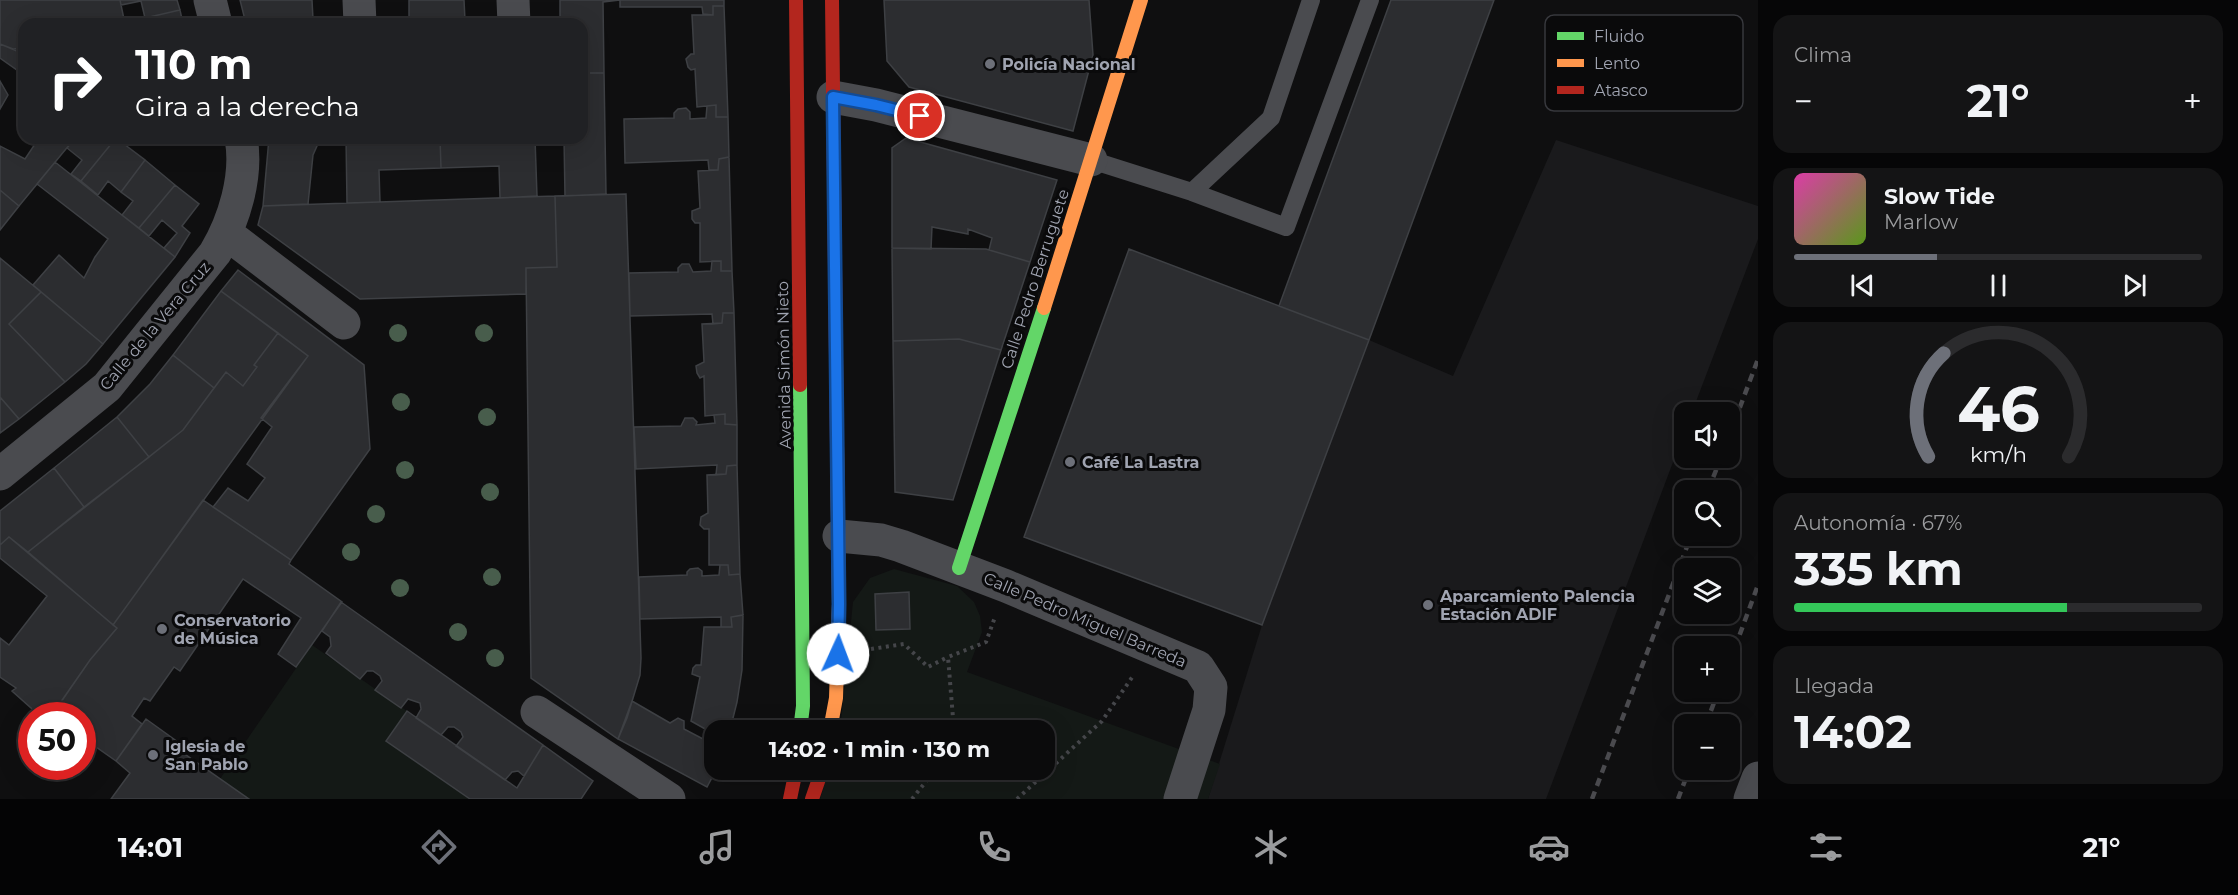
<!DOCTYPE html>
<html lang="es">
<meta charset="utf-8">
<style>
body{margin:0;font-family:Montserrat,sans-serif;background:#141415;color:#f1f3f6;height:100vh;display:flex;flex-direction:column;font-size:22px;white-space:nowrap}
*{box-sizing:border-box;margin:0}
p{font-size:20px;color:#9a9b9d}
.icon{flex:none;width:33px;height:33px;fill:none;stroke:currentColor;stroke-width:2;stroke-linecap:round;stroke-linejoin:round}
.map{position:relative;flex:1;overflow:hidden}
.sheet{display:flex;flex-direction:column;gap:15px;padding:15px;background:#060607;width:480px}
.sheet>*{flex:none}
.hud{position:absolute;left:18px;top:18px;width:570px;height:126px;border-radius:18px;box-shadow:0 6px 24px #0002,0 0 0 2px #2b2b2d;background:#202124;color:#fff;overflow:hidden}
.controls{position:absolute;left:1674px;top:402px;display:grid;gap:12px}
.controls a{display:grid;place-items:center;width:66px;height:66px;border-radius:12px;background:#0b0b0c;box-shadow:0 6px 24px #0002,0 0 0 2px #2b2b2d;font-size:30px}
.speed{position:absolute;left:18px;top:702px;display:flex;gap:12px;font-size:30px;font-weight:700;text-align:center}
.speed>*{display:grid;place-content:center;width:78px;height:78px;border-radius:50%;background:#0b0b0c;box-shadow:0 6px 24px #0002,0 0 0 2px #2b2b2d;line-height:1}
.speed .limit{border:9px solid #d22;background:#fff;color:#111}
.pin{position:absolute;display:grid;place-items:center;width:51px;height:51px;color:#fff;margin:-26px;border:3px solid #fff;border-radius:50%;box-shadow:0 2px 6px #0007}
.me{position:absolute;width:66px;margin:-33px;rotate:2deg;stroke-linejoin:round;filter:drop-shadow(0 0 4px #0008)}
.turn{display:flex;align-items:center;gap:21px;height:126px;padding:0 18px;font-size:27px}
.turn .icon{width:78px;height:78px;stroke-width:2.5}
.turn b{display:block;font-size:42px;line-height:51px}
.big{font-size:45px;font-weight:700;line-height:1.1}
.sheet .card{flex:1;display:flex;flex-direction:column;justify-content:center;gap:9px;min-width:0;padding:0 21px;border-radius:18px;background:#141415}
.sheet .dial{align-items:center;gap:0}
.dial svg{height:156px;overflow:visible;fill:none;stroke:#2b2b2d;stroke-width:7;stroke-linecap:round;text-anchor:middle}
.dial text{fill:#f1f3f6;stroke:none}
.song{display:flex;align-items:center;gap:18px}
.cover{width:72px;height:72px;border-radius:9px;background:linear-gradient(135deg,hsl(320 70% 55%),hsl(90 70% 35%))}
.played{height:6px;border-radius:3px;background:linear-gradient(90deg,#6d7079 35%,#2b2b2d 35%)}
.keys{display:flex;justify-content:space-around;direction:ltr}
.heat{display:flex;justify-content:space-between;align-items:center;font-size:33px;direction:ltr}
.charge{height:9px;border-radius:4px;background:linear-gradient(90deg,#34c759 67%,#2b2b2d 0)}
.trip{position:absolute;left:704px;top:720px;width:351px;height:60px;border-radius:18px;background:#0b0b0c;box-shadow:0 6px 24px #0002,0 0 0 2px #2b2b2d;font-weight:700;line-height:60px;text-align:center}
.menu{display:flex;height:96px;justify-content:space-around;align-items:center;background:#040405;color:#9a9b9d}
.menu .icon{width:42px;height:42px}
.menu .active{color:#6d7079}
.menu b{font-size:27px;color:#f1f3f6}
main{display:flex;flex:1;min-height:0}
.map>svg:first-child{display:block}
.built{fill:#1a1a1c}
.green{fill:#141916}
.building{fill:#2c2d30;stroke:#3e4044;stroke-width:1.5}
.lines{fill:none;stroke-linecap:round;stroke-linejoin:round}
.path{stroke:#45464a;stroke-width:4;stroke-dasharray:3 4.5;stroke-linecap:butt}
.lane{stroke:#4a4b4f;stroke-width:18}
.street{stroke:#4a4b4f;stroke-width:33}
.fast{stroke:#63d668;stroke-width:14}
.slow{stroke:#ff974d;stroke-width:14}
.jam{stroke:#b3261e;stroke-width:14}
.rail{stroke:#4a4a4e;stroke-width:4.5;stroke-dasharray:8 6;stroke-linecap:butt}
.tree{fill:#485d4c}
.route-casing{stroke:#114b97;stroke-width:15}
.route{stroke:#1a73e8;stroke-width:10}
.poi-dot{fill:#6d7079;stroke:#0a0a0b;stroke-width:2}
.labels{text-anchor:middle;dominant-baseline:central;stroke-width:6;stroke-linejoin:round;paint-order:stroke}
.poi-label{font-size:16px;font-weight:bold;fill:#a0a4b1;stroke:#0a0a0b;text-anchor:start}
.street-label{font-size:16px;fill:#a0a4b1;stroke:#0a0a0b}
.key{fill:#0a0a0b;stroke:#37383d;stroke-width:1.5}
.key-label{font-size:16px;fill:#a0a4b1}
</style>
<main>
<div class="map">
<svg width="1758" height="799" viewBox="0 0 1758 799">
<rect width="100%" height="100%" fill="#0f0f10"/>
<path class="built" d="M1556,140L1758,206V239L1692,412H1684V433L1546,799H1208L1262,625L1369,340L1453,376Z"/>
<path class="green" d="M894,569L957,586L974,602L980,616L982,632L967,672L1220,764L1208,799H820L829,770H1044V730H840L853,602L870,578Z
M312,645L407,711L386,740L470,799H249L220,779Z"/>
<path class="building" d="M0,0H120L125,24H24V48L13,49L0,44Z
M120,0H177L180,10L145,18L141,1L121,5Z
M240,0H312L313,19L292,20L293,24H246Z
M409,0H464L465,20L468,24H409Z
M560,0H620L603,2L604,73H582V24H560Z
M620,0H724V6H713V15L703,14L702,7H620Z
M884,0H1089L1093,55L1073,131L909,87L887,61Z
M1391,0H1494L1369,340L1279,306Z
M713,6H724L728,117H716V105L697,107L695,69L691,70L688,67L686,59L691,54H694L692,15H713Z
M180,10L183,24H146L145,18Z
M0,44L24,54V75L0,58Z
M582,73H604L606,194L565,196L564,138H582Z
M0,81L8,95L0,109Z
M716,105V117H728L729,157L719,159L718,170H709L708,160L625,163L624,119L674,118V113L678,109L686,108L690,112V119L706,118L707,106Z
M39,138H75L19,206L0,190V146L25,159Z
M75,138H116L81,181L71,174L82,160L67,148Z
M116,138L145,160L121,192L108,181L98,195L81,181Z
M166,138H181L173,143Z
M269,138H314L317,146L313,155L308,204L263,206Z
M346,138H440L441,168L379,170L380,202L347,203Z
M440,138H535L537,196L500,198L499,166L441,168Z
M906,138L1057,180L1030,262L989,250L992,238L968,229V234L932,227L931,249L892,248V148Z
M729,157L732,271H721V261L700,262V223H695L692,219V211L700,208L698,171L718,170L719,159Z
M145,160L175,185L139,228L122,215L133,201L121,192Z
M55,162L175,257L103,344L33,285L59,255L84,278L95,257L108,239L37,184Z
M175,185L199,204L182,226L190,233L175,257L164,248L177,233L162,220L149,236L139,228Z
M0,190L19,206L0,230Z
M626,194L641,658L640,675L627,718L618,739L531,678L526,268L557,267L555,196Z
M555,196L557,267L526,268V294L360,299L258,225L263,206Z
M892,248L986,249L1030,262L1001,350L959,339L893,341Z
M1129,249L1369,340L1262,625L1024,537Z
M0,258L41,292L9,324L65,382L19,419L0,397Z
M712,261H721V271H732L734,313H723L722,323L713,324L712,314L630,316L629,273L678,272V268L682,264H689L693,272L711,271Z
M238,270L364,365L370,449L291,560L213,507L228,488L248,501L265,478L247,464L272,427L261,418L308,356L221,291Z
M221,291L278,333L254,365L257,367L243,386L226,372L214,388L173,355Z
M41,292L103,344L86,364L65,382L9,324Z
M723,313H734L737,425L725,424V414L705,416L704,376L700,378L697,373L696,366L704,362L702,324L722,323Z
M278,333L308,356L113,625L28,552L183,430L226,372L243,386L257,367L254,365Z
M959,339L1001,350L953,500L895,492L893,341Z
M173,355L214,388L183,430L149,457L117,417L150,384Z
M0,397L19,419L0,433Z
M725,414V424L737,425V465L727,466L726,474L716,475L717,465L636,469L634,427L681,426L685,418H693L697,422L696,425L715,423L714,415Z
M117,417L149,457L84,507L54,468Z
M737,465L740,574L729,575L728,565H709V529H704L700,525L701,517L708,513L707,475L726,474L727,466Z
M54,468L84,507L28,552L9,537L0,545V511Z
M203,500L291,560L289,564L342,602L296,667L278,654L301,618L243,579L180,671L174,667L150,701L144,698L132,716L142,724L116,761L82,737V716L52,715L90,660L117,628L113,625Z
M9,537L117,628L90,660L51,716H40L12,691L16,688L0,677V638L9,645L47,596L0,558V545Z
M720,565H728L729,575L740,574L743,615L731,617L732,627H721V617L640,619L639,577L687,575V572L690,569L698,568L702,571V576L719,575Z
M909,592L910,629L876,630L875,594Z
M341,602L543,745L524,776L518,771L512,772L505,780L456,746L463,737L461,732L454,727H448L441,735L416,718L421,709L420,703L408,699L401,708L375,690L382,681L380,676L373,671H367L360,679L326,653L331,646L330,637L322,631Z
M743,615L742,670L737,702L730,730H714V734L691,721L700,677L692,674L693,668L696,665H701L704,627H732L731,617Z
M632,701L670,723L678,718L684,721V729L703,739L708,731L714,734L716,770L707,787L618,739Z
M407,711L517,788L543,745L593,781L581,799H470L386,741Z
M146,719L182,745L179,750L249,799H111L130,773L116,761Z"/>
<g class="lines">
<path class="path" d="M871,649L904,644L928,667L948,657
M954,730L948,657L986,642L995,617
M912,799L935,770
M1017,799L1102,721L1133,676"/>
<path class="lane" d="M1091,160L1192,192L1286,227L1370,0
M1192,192L1271,118L1311,0"/>
<path class="street" d="M210,0L216,24
M359,0L360,24
M513,0L514,24
M833,97L876,105L1091,160
M227,234L344,323
M0,474L107,387L215,253C234,221 248,176 241,138
M839,536L881,540L901,546L1006,586L1198,667L1211,687L1209,710L1180,799
M537,712L669,799
M1750,799L1758,778"/>
<path class="fast" d="M800,385L803,706L800,730
M959,568L1044,308"/>
<path class="slow" d="M1044,308L1141,0
M830,730L836,698L839,604L837,445"/>
<path class="jam" d="M796,0L800,385
M832,0L837,445
M790,799L796,770
M812,799L822,770"/>
<path class="rail" d="M1730,434L1758,359
M1708,490L1721,458
M1730,661L1758,585
M1706,724L1718,692
M1592,799L1691,536
M1678,799L1689,770"/>
</g>
<g class="tree">
<circle cx="398" cy="333" r="9"/>
<circle cx="484" cy="333" r="9"/>
<circle cx="401" cy="402" r="9"/>
<circle cx="487" cy="417" r="9"/>
<circle cx="405" cy="470" r="9"/>
<circle cx="490" cy="492" r="9"/>
<circle cx="376" cy="514" r="9"/>
<circle cx="351" cy="552" r="9"/>
<circle cx="492" cy="577" r="9"/>
<circle cx="400" cy="588" r="9"/>
<circle cx="458" cy="632" r="9"/>
<circle cx="495" cy="658" r="9"/>
</g>
<g class="lines">
<defs>
<path id="route" d="M838,654L839,604L833,97L876,105L920,116"/>
</defs>
<use href="#route" class="route-casing"/>
<use href="#route" class="route"/>
</g>
<g class="poi-dot">
<circle cx="990" cy="64" r="6"/>
<circle cx="1070" cy="462" r="6"/>
<circle cx="1428" cy="605" r="6"/>
<circle cx="162" cy="629" r="6"/>
<circle cx="153" cy="755" r="6"/>
</g>
<g class="labels">
<g class="poi-label">
<text x="1002" y="64">Policía Nacional</text>
<text x="1082" y="462">Café La Lastra</text>
<text x="1440" y="596">Aparcamiento Palencia<tspan x="1440" dy="18">Estación ADIF</tspan></text>
<text x="174" y="620">Conservatorio<tspan x="174" dy="18">de Música</tspan></text>
<text x="165" y="746">Iglesia de<tspan x="165" dy="18">San Pablo</tspan></text>
</g>
<g class="street-label">
<text transform="translate(1035 279) rotate(-72)">Calle Pedro Berruguete</text>
<text transform="translate(155 326) rotate(-50)">Calle de la Vera Cruz</text>
<text transform="translate(784 365) rotate(-91)">Avenida Simón Nieto</text>
<text transform="translate(1085 620) rotate(23)">Calle Pedro Miguel Barreda</text>
</g>
</g>
<rect x="1545" y="15" width="198" height="96" rx="9" class="key"/>
<rect x="1557" y="32" width="27" height="8" fill="#63d668"/>
<rect x="1557" y="59" width="27" height="8" fill="#ff974d"/>
<rect x="1557" y="86" width="27" height="8" fill="#b3261e"/>
<g class="key-label">
<text x="1594" y="42">Fluido</text>
<text x="1594" y="69">Lento</text>
<text x="1594" y="96">Atasco</text>
</g>
</svg>
<div class="controls">
<a><svg class="icon" aria-label="sound" viewBox="0 0 24 24"><path d="M4 9h4l5-4v14l-5-4H4zM17 9q2 3 0 6"/></svg></a>
<a><svg class="icon" aria-label="search" viewBox="0 0 24 24"><circle cx="10" cy="10" r="6"/><path d="M15 15l6 6"/></svg></a>
<a><svg class="icon" aria-label="layers" viewBox="0 0 24 24"><path d="M12 4l9 5-9 5-9-5zM3 14l9 5 9-5"/></svg></a>
<a>+</a>
<a>−</a>
</div>
<div class="speed"><div class="limit">50</div></div>
<div class="pin" style="left:920px;top:116px;background:#d93025"><svg class="icon" aria-label="arrive" viewBox="0 0 24 24"><path d="M6 21V4h12l-3 4 3 4H6"/></svg></div>
<svg class="me" style="left:838px;top:654px" viewBox="-20 -20 40 40"><circle r="19" fill="#fff"/><path d="M0-13L10 11 0 6-10 11z" fill="#1a73e8"/></svg>
<div class="trip">14:02 · 1 min · 130 m</div>
<div class="hud">
<div class="turn"><svg class="icon" aria-label="right" viewBox="0 0 24 24"><path d="M7 20v-9h11M14 6l5 5-5 5"/></svg><div><b>110 m</b>Gira a la derecha</div></div>
</div>
</div>
<section class="sheet">
<div class="card"><p>Clima</p>
<div class="heat"><a>−</a><b class="big">21°</b><a>+</a></div>
</div>
<div class="card">
<div class="song"><i class="cover"></i><div><b>Slow Tide</b><p>Marlow</p></div></div>
<div class="played"></div>
<div class="keys"><svg class="icon" aria-label="previous" viewBox="0 0 24 24"><path d="M18 5L8 12l10 7zM5 5v14"/></svg><svg class="icon" aria-label="pause" viewBox="0 0 24 24"><path d="M8 5v14M16 5v14"/></svg><svg class="icon" aria-label="next" viewBox="0 0 24 24"><path d="M6 5l10 7-10 7zM19 5v14"/></svg></div>
</div>
<div class="card dial"><svg viewBox="0 0 100 80">
<path d="M14 69A42 42 0 1 1 86 69"/>
<path d="M14 69A42 42 0 0 1 22 16" stroke="#6d7079"/>
<text x="50" y="56" font-size="32" font-weight="700">46</text>
<text x="50" y="72" font-size="11">km/h</text>
</svg></div>
<div class="card"><p>Autonomía · 67%</p><b class="big">335 km</b><div class="charge"></div></div>
<div class="card"><p>Llegada</p><b class="big">14:02</b></div>
</section>
</main>
<nav class="menu">
<b>14:01</b>
<svg class="icon active" aria-label="directions" viewBox="0 0 24 24"><path d="M12 3l9 9-9 9-9-9zM9 14v-3h6M13 9l2 2-2 2"/></svg>
<svg class="icon" aria-label="music" viewBox="0 0 24 24"><path d="M9 18V5l10-2v13"/><circle cx="6" cy="18" r="3"/><circle cx="16" cy="16" r="3"/></svg>
<svg class="icon" aria-label="phone" viewBox="0 0 24 24"><path d="M5 4h4l2 5-3 2q2 4 5 5l2-3 5 2v4C11 20 4 13 5 4z"/></svg>
<svg class="icon" aria-label="climate" viewBox="0 0 24 24"><path d="M12 3v18M4 7l16 10M4 17L20 7"/></svg>
<svg class="icon" aria-label="car" viewBox="0 0 24 24"><path d="M5 17H2v-5l4-1 3-4h7l3 4 3 1v5h-3M9 17h6M6 11h13"/><circle cx="7" cy="17" r="2"/><circle cx="17" cy="17" r="2"/></svg>
<svg class="icon" aria-label="filters" viewBox="0 0 24 24"><path d="M4 7h16M4 17h16"/><circle cx="9" cy="7" r="2"/><circle cx="15" cy="17" r="2"/></svg>
<b>21°</b>
</nav>
